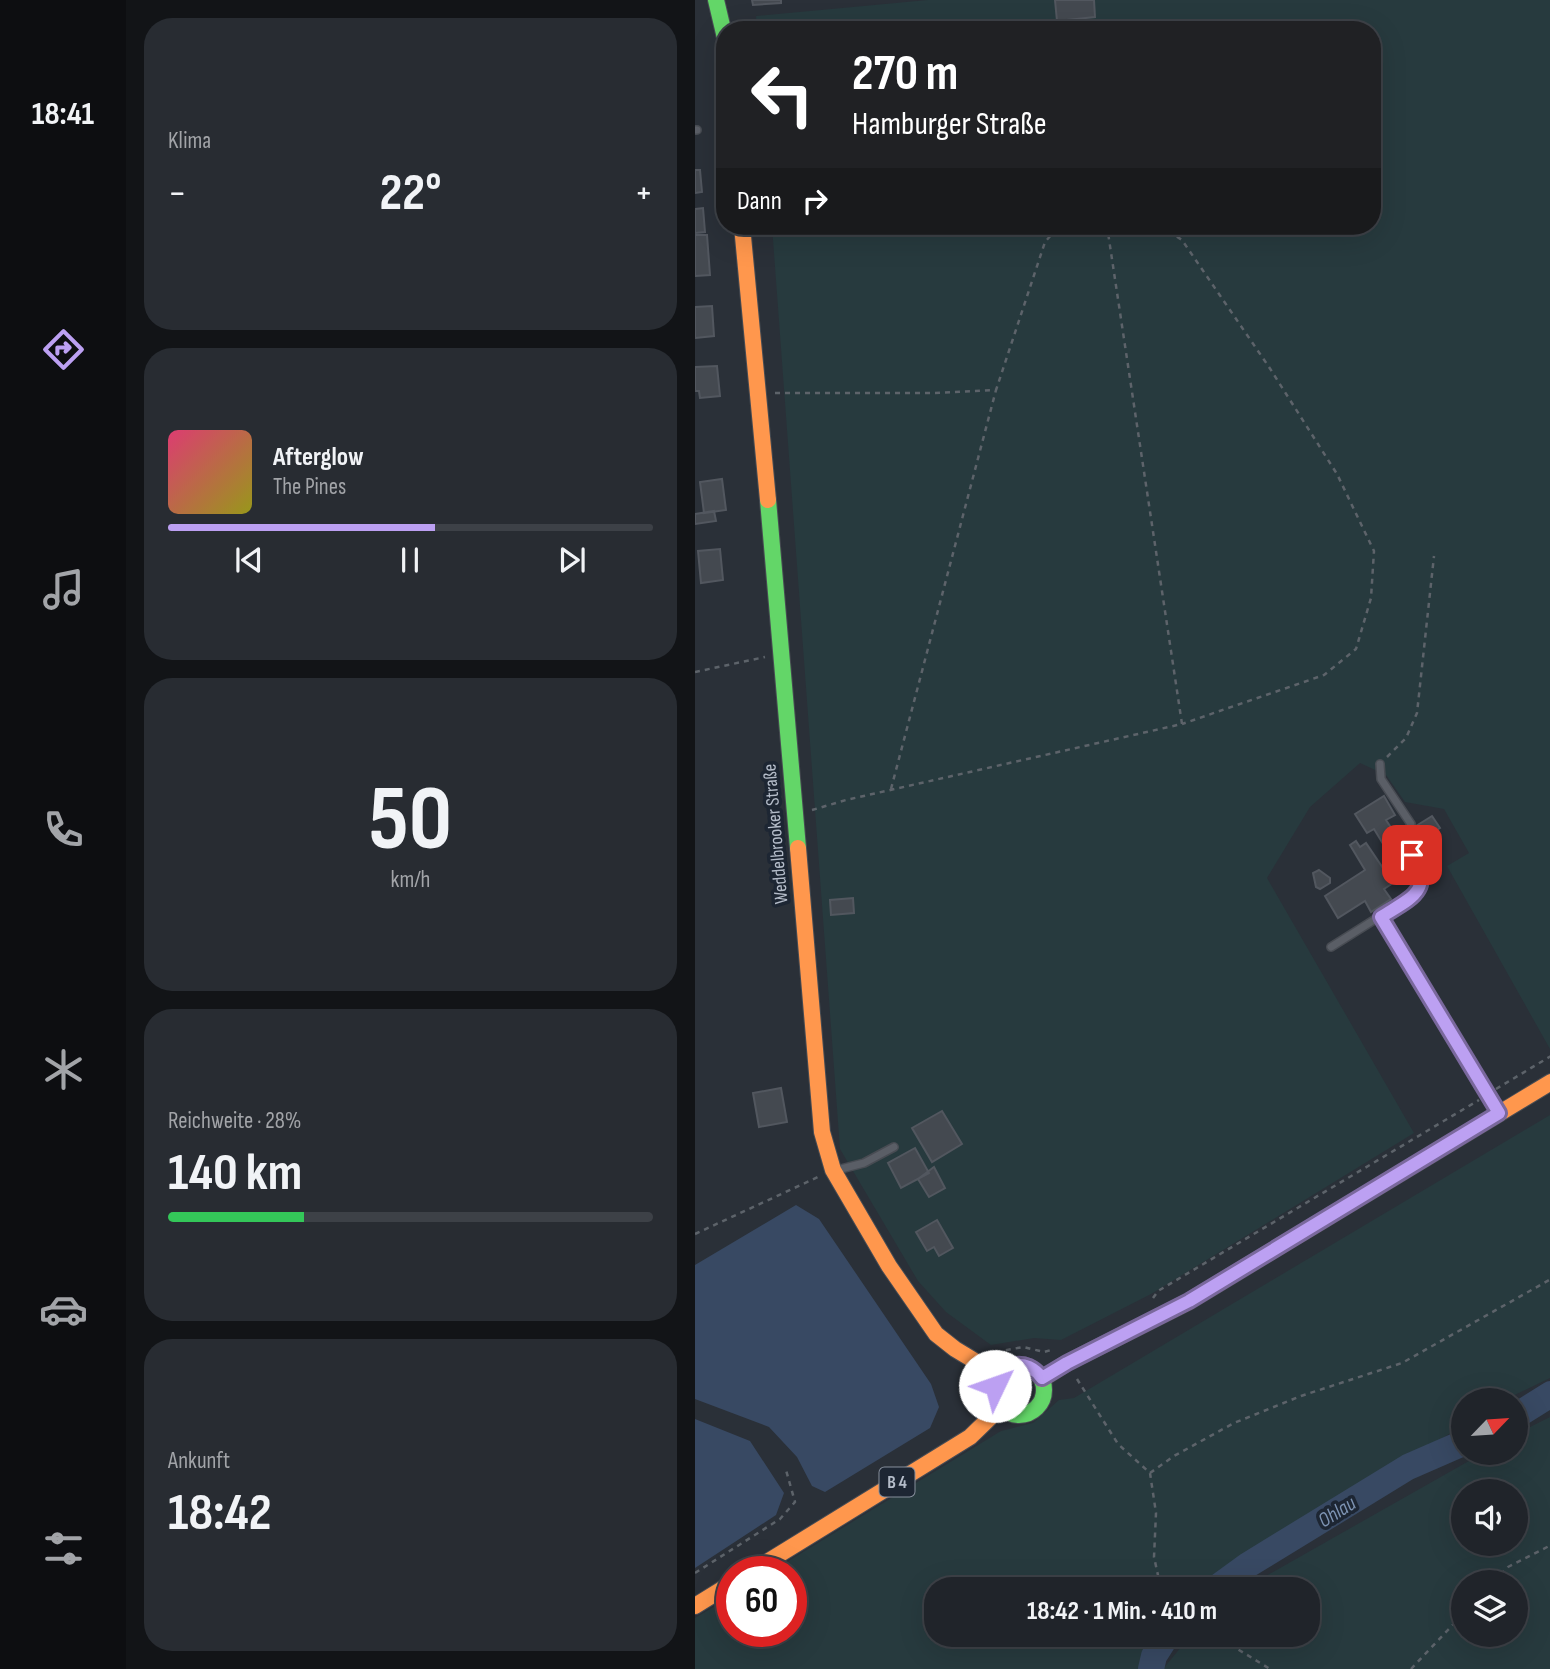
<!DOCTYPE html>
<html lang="de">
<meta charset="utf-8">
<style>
body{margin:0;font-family:"Sofia Sans Condensed",sans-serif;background:#282c32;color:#f1f3f6;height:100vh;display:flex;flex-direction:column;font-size:26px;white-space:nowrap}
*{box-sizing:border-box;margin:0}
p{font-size:23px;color:#a2a4a8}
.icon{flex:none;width:38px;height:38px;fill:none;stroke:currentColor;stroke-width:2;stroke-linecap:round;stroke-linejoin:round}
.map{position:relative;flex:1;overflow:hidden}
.side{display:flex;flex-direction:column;gap:18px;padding:18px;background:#121417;width:569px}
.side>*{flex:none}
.banner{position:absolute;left:21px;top:21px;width:665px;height:214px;border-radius:28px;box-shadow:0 7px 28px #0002,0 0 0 2px #3d4147;background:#202124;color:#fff;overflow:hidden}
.needle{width:46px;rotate:65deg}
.fabs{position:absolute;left:756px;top:1388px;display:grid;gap:14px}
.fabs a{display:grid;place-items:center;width:77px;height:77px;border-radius:50%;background:#20242a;box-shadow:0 7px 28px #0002,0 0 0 2px #3d4147;font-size:35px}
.speed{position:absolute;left:21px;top:1556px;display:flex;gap:14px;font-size:35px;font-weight:700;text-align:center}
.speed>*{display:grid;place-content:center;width:91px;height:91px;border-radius:50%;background:#20242a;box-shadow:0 7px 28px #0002,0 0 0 2px #3d4147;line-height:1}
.speed .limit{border:10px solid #d22;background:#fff;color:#111}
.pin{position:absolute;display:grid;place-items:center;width:60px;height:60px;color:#fff;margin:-30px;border-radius:14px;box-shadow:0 4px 10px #0006}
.me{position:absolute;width:77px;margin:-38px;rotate:48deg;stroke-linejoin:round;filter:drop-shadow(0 0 5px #0008)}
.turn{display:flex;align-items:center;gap:24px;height:147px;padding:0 21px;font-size:32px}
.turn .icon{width:91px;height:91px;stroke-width:2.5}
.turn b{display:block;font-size:49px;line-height:60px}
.then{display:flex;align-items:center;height:66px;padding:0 21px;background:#0003;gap:14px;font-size:26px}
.big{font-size:52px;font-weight:700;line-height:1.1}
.side .widget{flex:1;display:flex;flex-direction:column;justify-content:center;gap:10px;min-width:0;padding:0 24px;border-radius:28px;background:#282c32}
.side .dial{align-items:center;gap:0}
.dial b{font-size:91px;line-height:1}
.song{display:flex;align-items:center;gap:21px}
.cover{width:84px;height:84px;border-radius:10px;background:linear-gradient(135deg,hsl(340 70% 55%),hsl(60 70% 35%))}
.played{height:7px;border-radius:4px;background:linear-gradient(90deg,#bca0f2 55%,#3d4147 55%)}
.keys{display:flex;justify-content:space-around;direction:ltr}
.heat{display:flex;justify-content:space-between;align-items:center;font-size:38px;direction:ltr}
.charge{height:10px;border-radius:5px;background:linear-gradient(90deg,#34c759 28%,#3d4147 0)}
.trip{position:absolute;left:229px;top:1577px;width:396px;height:70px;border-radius:28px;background:#20242a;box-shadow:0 7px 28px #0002,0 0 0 2px #3d4147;font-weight:700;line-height:70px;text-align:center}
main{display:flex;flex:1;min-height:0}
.tabs{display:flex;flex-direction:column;width:126px;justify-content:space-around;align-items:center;background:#0d0e11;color:#a2a4a8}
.tabs .icon{width:49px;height:49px}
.tabs .selected{color:#bca0f2}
.tabs b{font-size:32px;color:#f1f3f6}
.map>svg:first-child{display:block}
.green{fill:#273a3e;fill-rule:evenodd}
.water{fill:#384963}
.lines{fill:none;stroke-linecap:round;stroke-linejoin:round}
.river{stroke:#384963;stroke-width:26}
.building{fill:#444950;stroke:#52575f;stroke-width:2}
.lane-casing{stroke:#484c53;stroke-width:10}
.fast-casing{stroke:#484c53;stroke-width:18}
.slow-casing{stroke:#484c53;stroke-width:18}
.path{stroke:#5d636a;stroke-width:2.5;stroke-dasharray:5 5;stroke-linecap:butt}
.lane{stroke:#5a5e66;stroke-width:7}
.fast{stroke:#63d668;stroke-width:16}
.slow{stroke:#ff974d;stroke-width:16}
.route-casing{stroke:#7a689d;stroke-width:18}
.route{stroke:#bca0f2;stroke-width:12}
.labels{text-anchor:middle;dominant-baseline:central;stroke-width:7;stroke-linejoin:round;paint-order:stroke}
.shield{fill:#1d2633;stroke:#878f9c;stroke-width:2}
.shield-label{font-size:18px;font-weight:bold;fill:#b4bcc9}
.street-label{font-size:19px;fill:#b4bcc9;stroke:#1d2633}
.water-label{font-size:21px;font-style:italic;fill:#7c92b1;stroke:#1d2633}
</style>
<main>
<nav class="tabs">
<b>18:41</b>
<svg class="icon selected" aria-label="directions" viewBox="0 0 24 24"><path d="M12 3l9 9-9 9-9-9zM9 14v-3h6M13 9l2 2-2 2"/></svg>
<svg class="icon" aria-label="music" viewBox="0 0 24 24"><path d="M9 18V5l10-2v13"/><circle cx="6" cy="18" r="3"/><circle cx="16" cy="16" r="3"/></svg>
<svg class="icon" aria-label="phone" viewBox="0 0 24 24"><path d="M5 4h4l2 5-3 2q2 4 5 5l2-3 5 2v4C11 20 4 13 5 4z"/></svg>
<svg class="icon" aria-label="climate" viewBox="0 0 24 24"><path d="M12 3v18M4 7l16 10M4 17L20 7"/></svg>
<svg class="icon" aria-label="car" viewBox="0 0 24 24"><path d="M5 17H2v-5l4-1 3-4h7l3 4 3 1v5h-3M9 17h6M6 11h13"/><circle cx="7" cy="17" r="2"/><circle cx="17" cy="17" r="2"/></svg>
<svg class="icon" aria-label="filters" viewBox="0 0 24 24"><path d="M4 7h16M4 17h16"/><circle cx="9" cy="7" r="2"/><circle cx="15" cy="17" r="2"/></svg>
</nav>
<section class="side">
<div class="widget"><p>Klima</p>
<div class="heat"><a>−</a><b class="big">22°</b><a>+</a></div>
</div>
<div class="widget">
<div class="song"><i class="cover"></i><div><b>Afterglow</b><p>The Pines</p></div></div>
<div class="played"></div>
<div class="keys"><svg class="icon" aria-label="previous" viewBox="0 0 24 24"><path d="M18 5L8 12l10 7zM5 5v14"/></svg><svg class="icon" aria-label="pause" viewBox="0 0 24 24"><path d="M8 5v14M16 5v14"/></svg><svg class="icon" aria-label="next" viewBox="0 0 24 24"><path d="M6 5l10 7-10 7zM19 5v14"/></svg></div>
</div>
<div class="widget dial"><b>50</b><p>km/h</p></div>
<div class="widget"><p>Reichweite · 28%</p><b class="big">140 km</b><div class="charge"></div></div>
<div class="widget"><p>Ankunft</p><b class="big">18:42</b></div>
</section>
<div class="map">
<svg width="856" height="1669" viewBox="0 0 856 1669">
<rect width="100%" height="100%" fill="#2a3038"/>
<path class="green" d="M233,0H855V1049L752,866L774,853L749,809L710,802L691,775L665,763L615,807L572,878L719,1133L456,1294L366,1340L339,1338L296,1345L251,1312L223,1281L145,1149L77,226H677V30H62L61,16Z
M855,1115V1378L809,1400H768V1425L519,1584L514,1589H242V1634L471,1635L452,1655L448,1669H0V1618L37,1596V1631H96V1572L77,1571L306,1431L338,1423L364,1400L379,1398Z
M855,1417V1669H468L496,1635L612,1634V1589H548L788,1453L821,1452V1434ZM768,1491H821V1544H768ZM821,1582V1634H768V1582Z"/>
<path class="water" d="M101,1205L124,1219L236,1384L244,1407L235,1428L130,1492L117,1486L102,1457L74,1427L0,1399V1265Z
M0,1419L55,1441L89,1493L81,1515L0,1568Z"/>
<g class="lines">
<path class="river" d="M821,1416L856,1394
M520,1589L553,1565L713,1467L768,1443
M456,1669L459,1656L473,1634"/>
</g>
<path class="building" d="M57,0H86V3L58,5Z
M360,0H399L400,17L362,21Z
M0,170H5L7,192L0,193Z
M8,208L10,232L0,233V209Z
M0,235H12L15,275L0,276Z
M17,306L19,336L0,338V307Z
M22,366L25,396L5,398L4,391H0V367Z
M27,479L31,510L9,513L5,482Z
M19,511L21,521L0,524V514Z
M25,549L28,580L6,583L3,551Z
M689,796L700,815L691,820L703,838L690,847L679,829L672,833L660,814Z
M737,816L745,828L729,838L721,826Z
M661,841L665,847L671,843L698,883L689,889L696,899L676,912L670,901L643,918L630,896L670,870L655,845Z
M624,870L635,878V883L625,889L621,887L618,873Z
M158,898L159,913L136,915L135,900Z
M86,1088L92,1122L64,1127L58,1093Z
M247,1111L267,1144L237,1162L217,1128Z
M220,1148L234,1173L206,1188L193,1163Z
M239,1167L250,1188L234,1197L223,1179Z
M242,1220L258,1248L244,1256L239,1247L232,1251L221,1232Z"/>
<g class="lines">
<defs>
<path id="lane" d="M0,130H2
M686,917L803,1111
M636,947L714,898C738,877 722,864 708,842L716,824L686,779L685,764
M142,1170L169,1163L199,1147"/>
<path id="fast" d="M21,0L30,38
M73,500L103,848
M299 1390a25 25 0 1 1 50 0a25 25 0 1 1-50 0Z"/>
<path id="slow" d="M47,226L73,500
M103,848L127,1132L138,1170L194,1266L241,1334L260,1349L303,1375
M347,1379L372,1363L493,1302L856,1082
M56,1572L275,1437L306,1407
M0,1606L37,1583"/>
</defs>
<use href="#lane" class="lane-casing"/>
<use href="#fast" class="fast-casing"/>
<use href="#slow" class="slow-casing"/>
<path class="path" d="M465,226L487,240L574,367L642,474L679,551L676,598L661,649L629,675L487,724
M80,393H239L301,390L350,242L364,226
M0,672L70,657
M692,757L711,738L722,713L739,556
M196,789L301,390
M117,810L151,800L487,724L412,226
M801,1089L856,1056
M0,1234L123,1177
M458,1298L463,1291L784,1100
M301,1352L328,1347L349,1352L356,1350
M382,1379L423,1444L455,1473L461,1513L459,1557L466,1589
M279,1380L282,1404
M455,1473L479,1456L539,1423L606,1396L707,1363L856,1279
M0,1573L85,1519L100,1502L91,1470
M799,1582L813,1567L856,1545
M518,1634L575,1669
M716,1669L768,1614"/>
<use href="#lane" class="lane"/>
<use href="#fast" class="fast"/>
<use href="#slow" class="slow"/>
</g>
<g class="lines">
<defs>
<path id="route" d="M300,1386C307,1362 331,1357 347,1378L372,1363L494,1301L804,1113L686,917C714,899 740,891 717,855"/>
</defs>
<use href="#route" class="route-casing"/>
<use href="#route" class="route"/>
</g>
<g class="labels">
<rect class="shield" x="184.5" y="1467.5" width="35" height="29" rx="5"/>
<g class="shield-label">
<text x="202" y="1482">B 4</text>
</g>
<g class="street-label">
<text transform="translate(81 834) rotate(-95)">Weddelbrooker Straße</text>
</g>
<g class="water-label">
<text transform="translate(642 1512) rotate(-32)">Ohlau</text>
</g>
</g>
</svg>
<div class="fabs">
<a><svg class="needle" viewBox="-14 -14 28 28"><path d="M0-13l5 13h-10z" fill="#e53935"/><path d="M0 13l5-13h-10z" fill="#a2a4a8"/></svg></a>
<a><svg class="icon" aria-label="sound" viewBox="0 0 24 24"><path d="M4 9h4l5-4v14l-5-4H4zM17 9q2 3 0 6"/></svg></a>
<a><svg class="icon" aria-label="layers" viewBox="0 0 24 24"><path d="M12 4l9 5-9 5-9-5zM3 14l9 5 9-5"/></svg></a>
</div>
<div class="speed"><div class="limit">60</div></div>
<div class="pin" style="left:717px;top:855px;background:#d93025"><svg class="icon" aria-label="arrive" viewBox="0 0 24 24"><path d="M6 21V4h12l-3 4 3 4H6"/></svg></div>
<svg class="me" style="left:300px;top:1386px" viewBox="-20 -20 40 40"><circle r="19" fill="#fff"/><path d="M0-13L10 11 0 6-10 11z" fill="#bca0f2"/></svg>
<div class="trip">18:42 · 1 Min. · 410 m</div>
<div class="banner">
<div class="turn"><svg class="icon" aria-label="left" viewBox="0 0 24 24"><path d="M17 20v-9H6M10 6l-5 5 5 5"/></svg><div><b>270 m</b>Hamburger Straße</div></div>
<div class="then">Dann<svg class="icon" aria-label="right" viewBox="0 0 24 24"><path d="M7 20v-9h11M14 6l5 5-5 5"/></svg></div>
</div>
</div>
</main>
